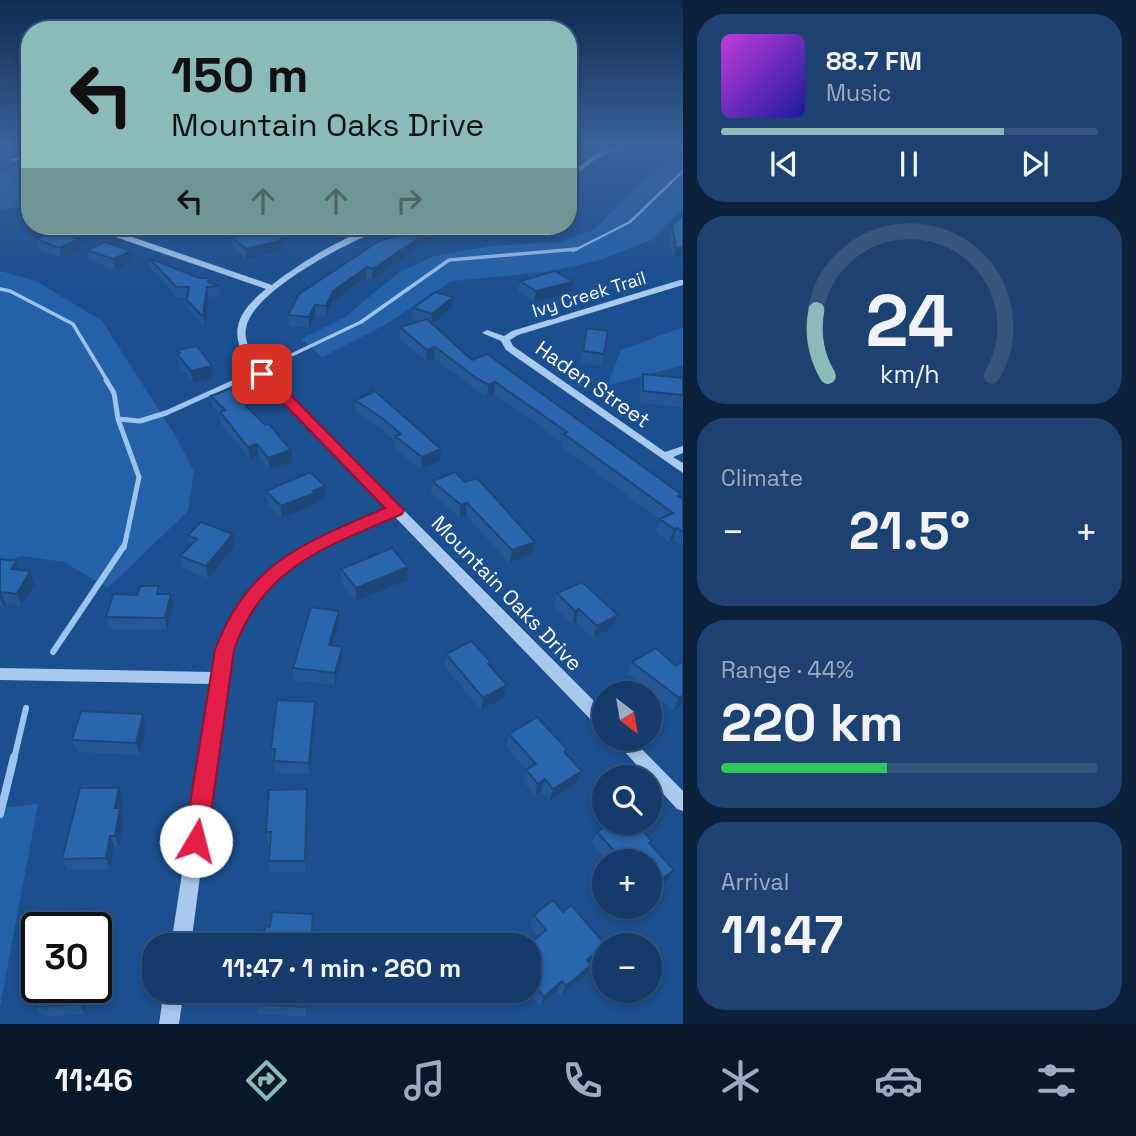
<!DOCTYPE html>
<meta charset="utf-8">
<style>
body{margin:0;font-family:"Space Grotesk",sans-serif;background:#1d4271;color:#f1f3f6;height:100vh;display:flex;flex-direction:column;font-size:26px;white-space:nowrap}
*{box-sizing:border-box;margin:0}
p{font-size:23px;color:#9dadc1}
.icon{flex:none;width:38px;height:38px;fill:none;stroke:currentColor;stroke-width:2;stroke-linecap:round;stroke-linejoin:round}
.map{position:relative;flex:1;overflow:hidden}
.panel{display:flex;flex-direction:column;gap:14px;padding:14px;background:#0b203b;width:453px}
.panel>*{flex:none}
.top-card{position:absolute;left:21px;top:21px;width:556px;height:214px;border-radius:28px;box-shadow:0 4px 10px #0003,0 0 0 2px #33557e;background:#8bbbb9;color:#111;overflow:hidden}
.needle{width:46px;rotate:149deg}
.buttons{position:absolute;left:592px;top:681px;display:grid;gap:14px}
.buttons a{display:grid;place-items:center;width:70px;height:70px;border-radius:50%;background:#143b6b;box-shadow:0 4px 10px #0003,0 0 0 2px #33557e;font-size:35px}
.speed{position:absolute;left:21px;top:912px;display:flex;gap:14px;font-size:35px;font-weight:700;text-align:center}
.speed>*{display:grid;place-content:center;width:91px;height:91px;border-radius:50%;background:#143b6b;box-shadow:0 4px 10px #0003,0 0 0 2px #33557e;line-height:1}
.speed .limit{border:4px solid #111;border-radius:10px;background:#fff;color:#111}
.pin{position:absolute;display:grid;place-items:center;width:60px;height:60px;color:#fff;margin:-30px;border-radius:14px;box-shadow:0 4px 10px #0006}
.me{position:absolute;width:77px;margin:-38px;rotate:8deg;stroke-linejoin:round;filter:drop-shadow(0 0 5px #0008)}
.turn{display:flex;align-items:center;gap:24px;height:147px;padding:0 35px;font-size:32px}
.turn .icon{width:91px;height:91px;stroke-width:2.5}
.turn b{display:block;font-size:49px;line-height:60px}
.lanes{display:flex;align-items:center;height:66px;padding:0 35px;background:#0003;justify-content:center;gap:35px;direction:ltr}
.lanes .off{opacity:.35}
.big{font-size:52px;font-weight:700;line-height:1.1}
.panel .card{flex:1;display:flex;flex-direction:column;justify-content:center;gap:10px;min-width:0;padding:0 24px;border-radius:28px;background:#1d4271}
.panel .dial{align-items:center;gap:0}
.dial svg{height:182px;overflow:visible;fill:none;stroke:#33557e;stroke-width:7;stroke-linecap:round;text-anchor:middle}
.dial text{fill:#f1f3f6;stroke:none}
.song{display:flex;align-items:center;gap:21px}
.cover{width:84px;height:84px;border-radius:10px;background:linear-gradient(135deg,hsl(290 70% 55%),hsl(240 70% 35%))}
.played{height:7px;border-radius:4px;background:linear-gradient(90deg,#8bbbb9 75%,#33557e 75%)}
.keys{display:flex;justify-content:space-around;direction:ltr}
.heat{display:flex;justify-content:space-between;align-items:center;font-size:38px;direction:ltr}
.charge{height:10px;border-radius:5px;background:linear-gradient(90deg,#34c759 44%,#33557e 0)}
.trip{position:absolute;left:142px;top:933px;width:399px;height:70px;border-radius:28px;background:#143b6b;box-shadow:0 4px 10px #0003,0 0 0 2px #33557e;font-weight:700;line-height:70px;text-align:center}
.tab-bar{display:flex;height:112px;justify-content:space-around;align-items:center;background:#08182b;color:#9dadc1}
.tab-bar .icon{width:49px;height:49px}
.tab-bar .on{color:#8bbbb9}
.tab-bar b{font-size:32px;color:#f1f3f6}
main{display:flex;flex:1;min-height:0}
.map>svg:first-child{display:block}
.green{fill:#2461a8}
.lines{fill:none;stroke-linecap:round;stroke-linejoin:round}
.stream-far4{stroke:#9cc4f0;stroke-width:2.5}
.stream-far3{stroke:#9cc4f0;stroke-width:3.5}
.stream-far2{stroke:#9cc4f0;stroke-width:5}
.stream-far1{stroke:#9cc4f0;stroke-width:6}
.stream{stroke:#9cc4f0;stroke-width:8}
.minor{fill:#a9c9ee;fill-rule:evenodd}
.wall{fill:#245895}
.shaded-wall{fill:#1d4779}
.building{fill:#2a66ad;stroke:#1d4779;stroke-width:2}
.route{fill:#e11d48;stroke:#92132f;stroke-width:2}
.labels{text-anchor:middle;dominant-baseline:central;stroke-width:7;stroke-linejoin:round;paint-order:stroke}
.far-street-label{font-size:18px;fill:#fff;stroke:#1b4f8f}
.street-label{font-size:21px;fill:#fff;stroke:#1b4f8f}
</style>
<main>
<div class="map">
<svg width="683" height="1024" viewBox="0 0 683 1024">
<rect width="100%" height="100%" fill="#1b4f8f"/>
<path class="green" d="M683,160V208L651,240L600,260L547,272L452,281L385,325L322,357L301,339L345,317L398,273L434,256L491,246L561,242L593,230L647,177L675,161Z
M30,162V204L0,210V172Z
M0,271L36,281L102,321L175,435L194,472L188,511L108,588L64,562L21,556L0,564Z
M683,327V365L607,386L621,350Z
M38,804L0,1007V808Z"/>
<g class="lines">
<path class="stream-far4" d="M573,251L630,222L683,171"/>
<path class="stream-far3" d="M0,289L10,291L73,324L108,382
M277,362L361,322L449,260L577,249
M235,382L244,378"/>
<path class="stream-far2" d="M106,380L114,393L118,419L139,477L124,548
M118,419L140,421L166,413L239,380"/>
<path class="stream-far1" d="M53,652L124,546
M14,759L26,708"/>
<path class="stream" d="M0,814L14,757"/>
<path class="minor" d="M616,146H626L599,157L569,179V174L595,155Z
M30,155V159L13,161L10,159Z
M75,226H90L109,229L272,285C295,266 359,225 388,226C378,233 364,236 353,242C324,256 257,293 247,324C242,339 251,354 259,365L254,368L251,367C227,334 236,313 266,289L104,233Z
M680,280H683V285L518,335L510,340L513,346L665,452L683,446V453L673,457L683,463V473L506,350L501,341L482,333L487,330L504,336L512,331Z
M262,371L266,372L604,711V729L598,727L394,516L336,540L290,567L269,585L252,606L240,627L226,678L191,945H171L211,684L0,680V668L213,672C218,657 220,640 227,625C257,560 325,535 387,509L258,376V372Z
M612,738H631L683,791V811L677,809Z
M164,990H184L179,1024H159Z"/>
</g>
<path class="wall" d="M640,146H683V155L667,159Z
M672,225L683,256L673,259L670,235Z
M231,236L283,240L284,250L246,259L232,246Z
M36,239H79L81,250L61,258L39,249Z
M432,239L372,280L366,278L333,301L326,317L315,316L309,328L289,326L288,315L299,294Z
M87,250L131,251L133,261L115,270L90,260Z
M149,258L219,286L220,296L208,297L205,327L189,310L188,297H177L150,268Z
M520,281L573,282L571,293L534,302L518,292Z
M413,308H452L432,324L472,360L683,499V544L680,546L673,540L669,542L656,532L660,520L561,446L562,442L494,394L487,396L475,389L434,358L426,361L399,338L400,327L419,321L412,319Z
M587,328L604,354L601,366L580,362Z
M177,350L212,366L213,378L193,383L179,366Z
M643,374L683,378V407L640,403V386Z
M371,390L441,449L440,461L421,469L394,448L395,441L382,430L355,412V400L371,394Z
M211,396L292,462L269,470L258,456L250,459L221,424L220,415L213,407Z
M432,481L465,482L535,542L532,554L509,563L466,515L459,517L431,493Z
M325,486V498L315,503V505L281,518L267,503L266,491Z
M188,535L234,546L208,579L183,568L180,556L190,546Z
M0,559L16,561L19,570L35,584L21,606L6,604L4,607H0Z
M408,567L407,580L356,601L341,582V569Z
M159,586L161,594H171L173,606L167,630L109,629L106,617L137,595Z
M557,593L618,615L613,627L593,638L576,622L572,624L554,606Z
M339,624L333,646L342,659L335,685L293,680V668Z
M446,654L491,662L490,666L504,697L481,710L444,666Z
M683,661V704L673,710L628,674L632,662L676,666Z
M316,714L310,774L275,773L274,761H272L271,749Z
M146,726L140,755L77,752L72,740Z
M509,734L567,749L566,754L582,771L577,783L549,801L541,791L535,796L523,781L526,769L506,746Z
M123,799L121,811L124,820L119,847H114L110,869L68,870L62,859Z
M308,801L306,872H270L269,861L270,843H268L266,832Z
M597,832L652,841L650,845L674,870L667,881L649,861H608L592,843Z
M604,873V888L599,883Z
M563,912L604,945V947L600,955L590,963L586,975L561,996L557,991L540,1006L528,990V945L538,936L530,926L534,915Z
M40,987H88L85,1014L43,1017L36,1007Z
M258,990H309L307,1017L258,1014L256,1004Z"/>
<path class="shaded-wall" d="M0,146H11L0,150Z
M683,146V155L667,159L669,150Z
M432,229V239L372,280L373,269Z
M79,239L81,250L61,258L59,248Z
M283,240L284,250L246,259V249Z
M683,247V256L673,259L676,249Z
M131,251L133,261L115,270L113,259Z
M367,267L366,278L333,301L326,317V306L333,291Z
M573,282L571,293L534,302L536,291Z
M207,287L208,297L205,327L203,317Z
M453,297L452,308L431,325L432,314Z
M315,305V316L309,328V317Z
M435,347L434,358L426,361L427,350Z
M212,366L213,378L193,383L191,371Z
M495,382L494,394L487,396L489,385Z
M257,444L258,456L250,459L248,447Z
M441,449L440,461L421,469L422,457Z
M291,450L292,462L269,470L268,458Z
M325,486V498L315,503V505L281,518V506Z
M467,503L466,515L459,517L461,505Z
M677,528L673,540L669,542L674,529Z
M233,534L234,546L208,579L206,566Z
M535,542L532,554L509,563L512,550Z
M16,561L21,574L11,569Z
M408,567L407,580L356,601V588Z
M30,571L35,584L21,606L17,594Z
M1,592L6,604L4,607L0,598Z
M171,594L173,606L167,630L165,618Z
M579,609L576,622L572,624L575,611Z
M339,611V624L329,657V645Z
M618,615L613,627L593,638L597,626Z
M342,647V659L335,685V673Z
M507,685L504,697L481,710L483,698Z
M683,695V704L673,710L679,698Z
M315,702L316,714L310,774L309,763Z
M143,714L146,726L140,755L136,743Z
M582,771L577,783L549,801L553,789Z
M545,779L541,791L535,796L538,784Z
M119,788L123,799L121,811L124,820L119,847L115,836V808Z
M307,789L308,801L306,872L305,861Z
M110,836L114,847L110,869L106,858Z
M674,870L667,881L649,894V888Z
M92,909L97,919L96,928H89Z
M313,914V925L312,945H311Z
M604,946L600,955L582,970L587,960Z
M591,965L586,975L561,996L566,986Z
M562,981L557,991L540,1006L544,997Z
M82,987H88L85,1014L79,1004Z
M307,990H309L307,1017L306,1007Z"/>
<path class="building" d="M662,146H683L669,150Z
M683,215V247L676,249L672,225Z
M431,226L432,229L373,269L367,267L333,291L326,306L315,305L309,317L288,315L299,294L379,241Z
M268,227L283,240L246,249L231,236Z
M56,230L79,239L59,248L36,239Z
M105,242L131,251L113,259L87,250Z
M149,258L199,278H208V282L219,286L207,287L203,317L187,300L189,287H176Z
M555,271L573,282L536,291L520,281Z
M435,292L453,297L432,314L413,308Z
M427,319L472,360L487,354L681,494L678,496L683,499V532L677,528L674,529L660,519L673,513L564,434L567,432L495,382L489,385L476,378L435,347L427,350L400,327Z
M587,328L608,331L604,354L583,351Z
M197,346L212,366L191,371L177,354L180,353L177,350Z
M643,374L683,378V395L643,391Z
M230,389L265,425L269,424L291,450L268,458L257,444L248,447L220,412L225,410L211,396Z
M371,390L376,392L441,449L422,457L395,436L401,434L382,418L355,400L372,393Z
M310,472L325,486L313,491L315,493L281,506L266,491Z
M455,472L465,482L477,478L535,542L512,550L467,503L461,505L432,481Z
M201,522L233,534L206,566L180,556L197,539L188,535Z
M392,548L408,567L356,588L341,569Z
M0,559L16,561L11,569L30,571L17,594L1,592L0,593Z
M582,582L618,615L597,626L579,609L575,611L557,593Z
M140,586H159L157,594H171L165,618L106,617L113,594L137,595Z
M311,607L339,611L329,645L342,647L335,673L293,668Z
M471,641L491,662L488,664L507,685L483,698L446,654Z
M656,648L676,666L683,661V695L679,698L632,662Z
M277,700L315,702L309,763L274,761L275,749H271Z
M81,711L143,714L136,743L72,740Z
M537,717L567,749L564,752L582,771L553,789L545,779L538,784L526,770L536,764L509,734Z
M80,788H119L115,808H120L115,836H110L106,858L62,859Z
M307,789L305,861H269L271,832H266L269,790Z
M611,822H635L652,841L649,843L674,870L649,888V861H615L619,856L597,832Z
M553,900L563,912L571,905L605,944L587,960L591,965L566,986L562,981L544,997L528,977V945L546,930L534,915Z
M92,909L89,928H51L54,911Z
M272,912L313,914L311,945H263L265,926L270,927Z
M40,987H82L79,1004L36,1007Z
M258,990H307L306,1007L256,1004Z"/>
<linearGradient id="sky" x2="0" y2="1"><stop stop-color="#0f2b4f"/><stop offset="0.5" stop-color="#39639b"/><stop offset="1" stop-color="#39639b" stop-opacity="0"/></linearGradient>
<rect width="683" height="290" fill="url(#sky)"/>
<path class="route" d="M262,370L267,371L404,510L402,514C327,547 263,565 234,650L207,841L204,848L196,852L188,848L184,841L215,650C248,561 305,543 385,508L258,377L256,374Z"/>
<g class="labels">
<g class="far-street-label">
<text transform="translate(589 294) rotate(-17)">Ivy Creek Trail</text>
</g>
<g class="street-label">
<text transform="translate(593 384) rotate(35)">Haden Street</text>
<text transform="translate(507 593) rotate(46)">Mountain Oaks Drive</text>
</g>
</g>
</svg>
<div class="buttons">
<a><svg class="needle" viewBox="-14 -14 28 28"><path d="M0-13l5 13h-10z" fill="#e53935"/><path d="M0 13l5-13h-10z" fill="#9dadc1"/></svg></a>
<a><svg class="icon" aria-label="search" viewBox="0 0 24 24"><circle cx="10" cy="10" r="6"/><path d="M15 15l6 6"/></svg></a>
<a>+</a>
<a>−</a>
</div>
<div class="speed"><div class="limit">30</div></div>
<div class="pin" style="left:262px;top:374px;background:#d93025"><svg class="icon" aria-label="arrive" viewBox="0 0 24 24"><path d="M6 21V4h12l-3 4 3 4H6"/></svg></div>
<svg class="me" style="left:196px;top:841px" viewBox="-20 -20 40 40"><circle r="19" fill="#fff"/><path d="M0-13L10 11 0 6-10 11z" fill="#e11d48"/></svg>
<div class="trip">11:47 · 1 min · 260 m</div>
<div class="top-card">
<div class="turn"><svg class="icon" aria-label="left" viewBox="0 0 24 24"><path d="M17 20v-9H6M10 6l-5 5 5 5"/></svg><div><b>150 m</b>Mountain Oaks Drive</div></div>
<div class="lanes"><svg class="icon" aria-label="left" viewBox="0 0 24 24"><path d="M17 20v-9H6M10 6l-5 5 5 5"/></svg><svg class="icon off" aria-label="ahead" viewBox="0 0 24 24"><path d="M12 20V5M6 11l6-6 6 6"/></svg><svg class="icon off" aria-label="ahead" viewBox="0 0 24 24"><path d="M12 20V5M6 11l6-6 6 6"/></svg><svg class="icon off" aria-label="right" viewBox="0 0 24 24"><path d="M7 20v-9h11M14 6l5 5-5 5"/></svg></div>
</div>
</div>
<section class="panel">
<div class="card">
<div class="song"><i class="cover"></i><div><b>88.7 FM</b><p>Music</p></div></div>
<div class="played"></div>
<div class="keys"><svg class="icon" aria-label="previous" viewBox="0 0 24 24"><path d="M18 5L8 12l10 7zM5 5v14"/></svg><svg class="icon" aria-label="pause" viewBox="0 0 24 24"><path d="M8 5v14M16 5v14"/></svg><svg class="icon" aria-label="next" viewBox="0 0 24 24"><path d="M6 5l10 7-10 7zM19 5v14"/></svg></div>
</div>
<div class="card dial"><svg viewBox="0 0 100 80">
<path d="M14 69A42 42 0 1 1 86 69"/>
<path d="M14 69A42 42 0 0 1 9 40" stroke="#8bbbb9"/>
<text x="50" y="56" font-size="32" font-weight="700">24</text>
<text x="50" y="72" font-size="11">km/h</text>
</svg></div>
<div class="card"><p>Climate</p>
<div class="heat"><a>−</a><b class="big">21.5°</b><a>+</a></div>
</div>
<div class="card"><p>Range · 44%</p><b class="big">220 km</b><div class="charge"></div></div>
<div class="card"><p>Arrival</p><b class="big">11:47</b></div>
</section>
</main>
<nav class="tab-bar">
<b>11:46</b>
<svg class="icon on" aria-label="directions" viewBox="0 0 24 24"><path d="M12 3l9 9-9 9-9-9zM9 14v-3h6M13 9l2 2-2 2"/></svg>
<svg class="icon" aria-label="music" viewBox="0 0 24 24"><path d="M9 18V5l10-2v13"/><circle cx="6" cy="18" r="3"/><circle cx="16" cy="16" r="3"/></svg>
<svg class="icon" aria-label="phone" viewBox="0 0 24 24"><path d="M5 4h4l2 5-3 2q2 4 5 5l2-3 5 2v4C11 20 4 13 5 4z"/></svg>
<svg class="icon" aria-label="climate" viewBox="0 0 24 24"><path d="M12 3v18M4 7l16 10M4 17L20 7"/></svg>
<svg class="icon" aria-label="car" viewBox="0 0 24 24"><path d="M5 17H2v-5l4-1 3-4h7l3 4 3 1v5h-3M9 17h6M6 11h13"/><circle cx="7" cy="17" r="2"/><circle cx="17" cy="17" r="2"/></svg>
<svg class="icon" aria-label="filters" viewBox="0 0 24 24"><path d="M4 7h16M4 17h16"/><circle cx="9" cy="7" r="2"/><circle cx="15" cy="17" r="2"/></svg>
</nav>
